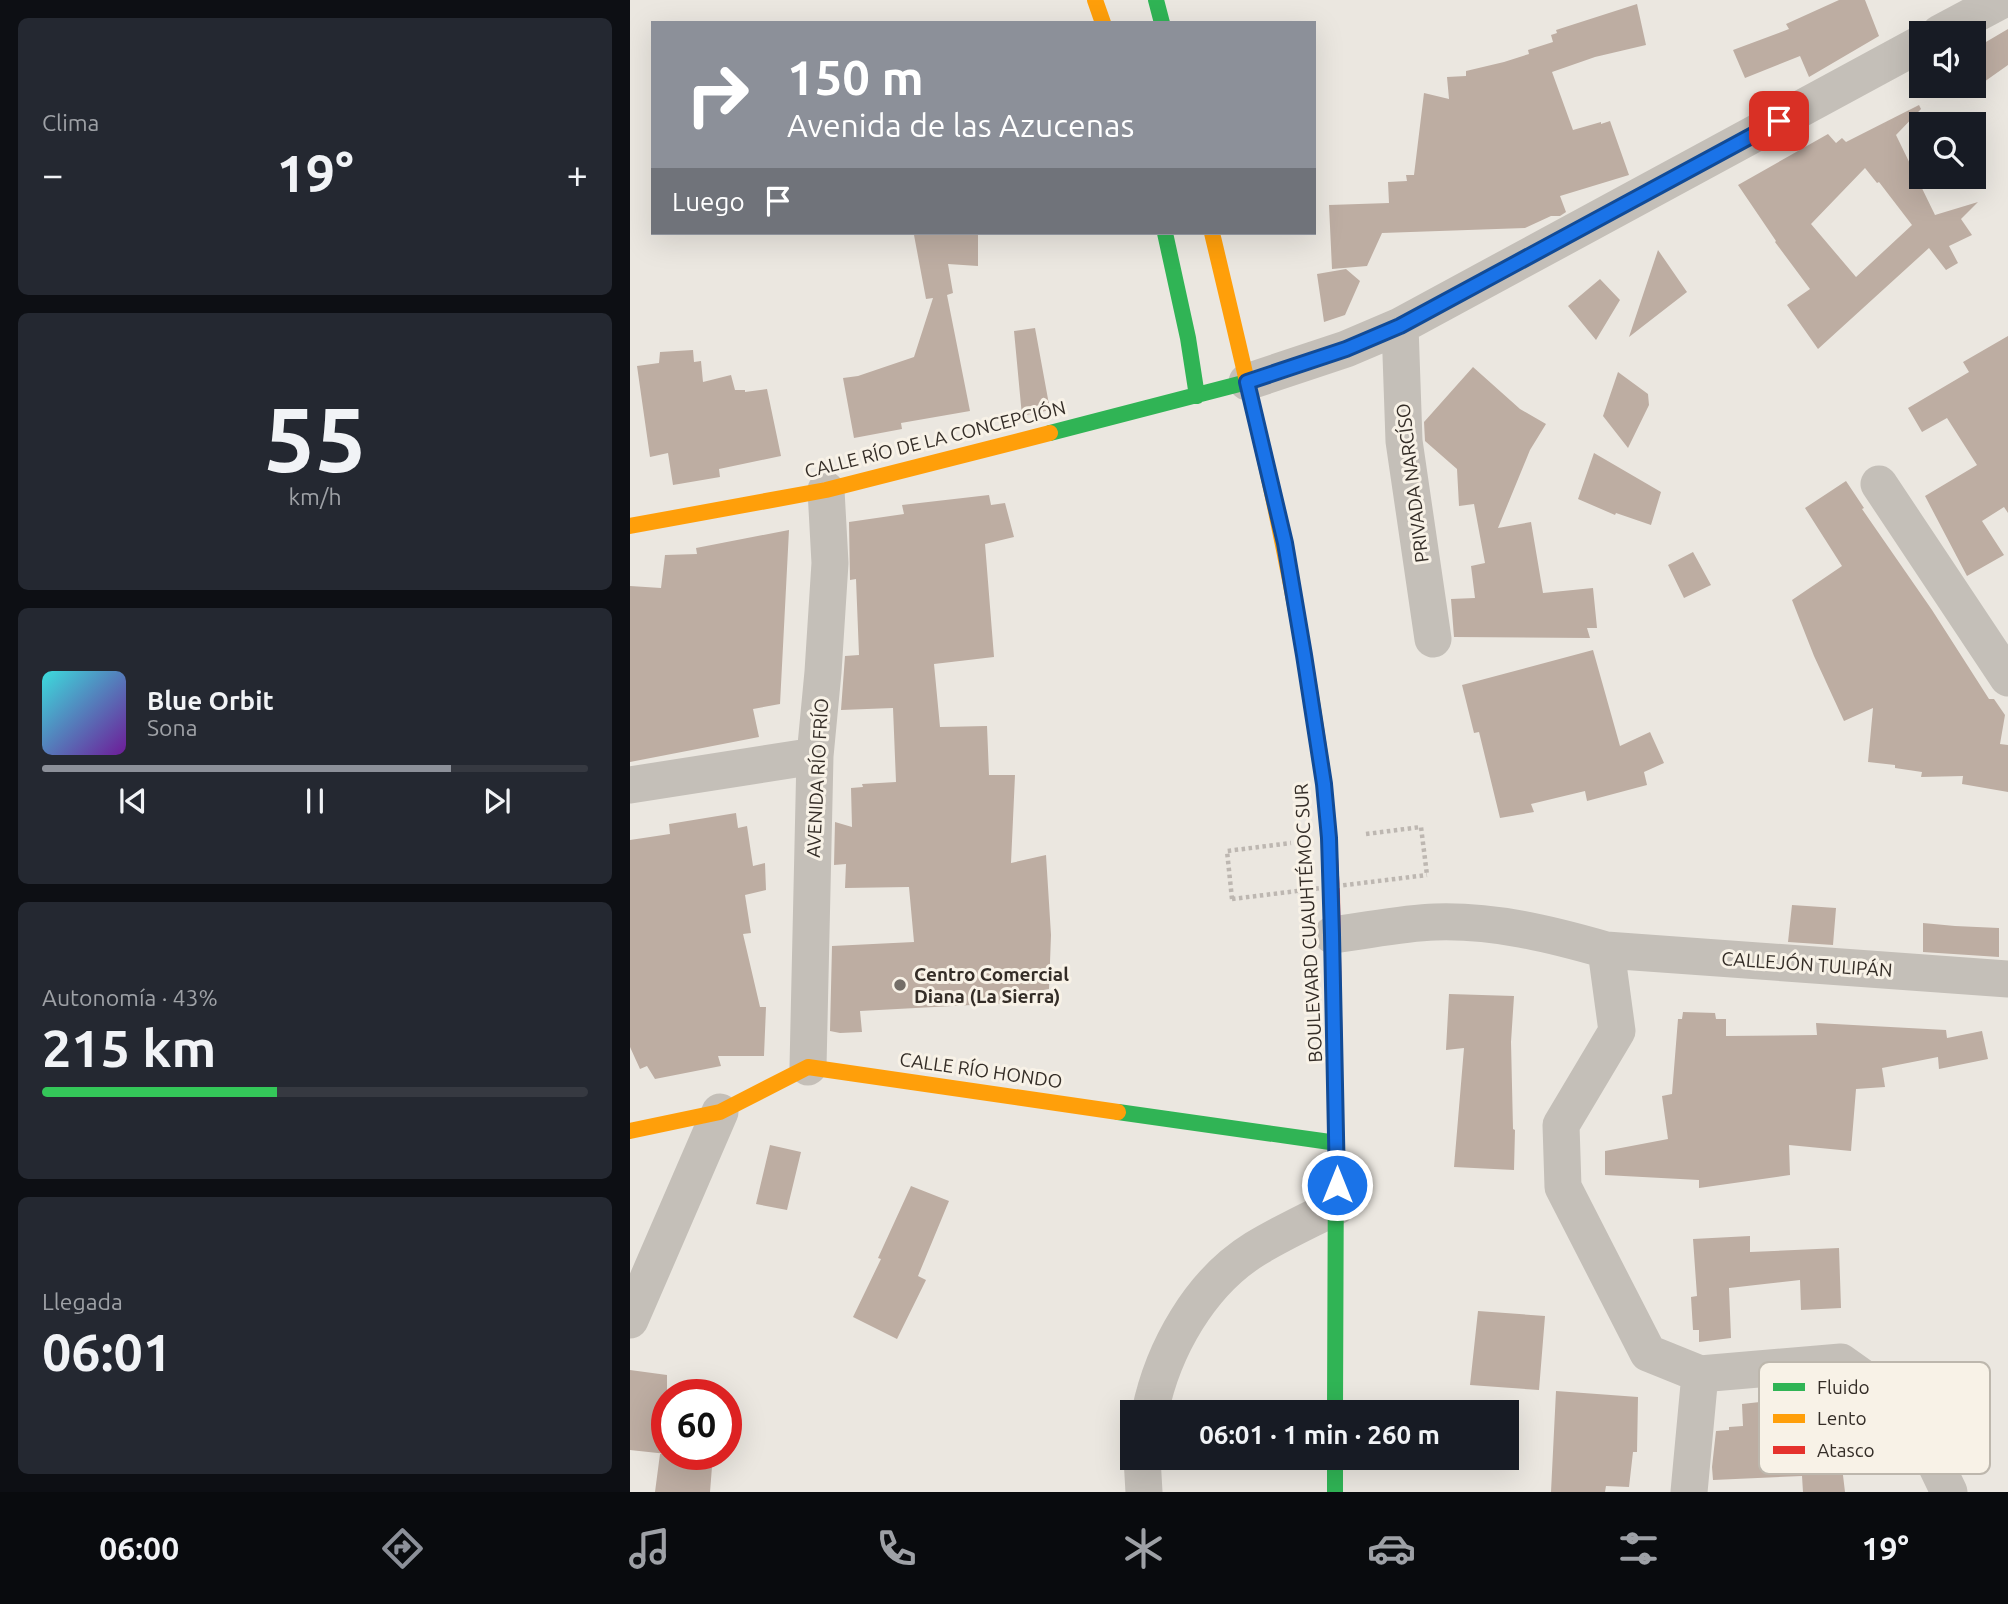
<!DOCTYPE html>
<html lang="es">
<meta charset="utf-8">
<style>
body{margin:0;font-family:Ubuntu,sans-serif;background:#242831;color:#f1f3f6;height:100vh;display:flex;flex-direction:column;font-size:26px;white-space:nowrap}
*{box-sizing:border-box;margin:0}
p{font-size:23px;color:#9ea1a6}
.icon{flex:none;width:38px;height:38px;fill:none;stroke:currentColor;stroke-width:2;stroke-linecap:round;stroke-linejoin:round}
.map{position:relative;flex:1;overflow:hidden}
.details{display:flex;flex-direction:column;gap:18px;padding:18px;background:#0d0f14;width:630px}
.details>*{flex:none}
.hud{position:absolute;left:21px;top:21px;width:665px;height:214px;border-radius:0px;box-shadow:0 7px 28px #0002;background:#8c9099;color:#fff;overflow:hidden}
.controls{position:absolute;left:1279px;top:21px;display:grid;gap:14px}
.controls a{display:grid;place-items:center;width:77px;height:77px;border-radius:0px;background:#171b24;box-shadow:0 7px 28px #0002;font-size:35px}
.speed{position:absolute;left:21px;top:1379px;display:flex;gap:14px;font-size:35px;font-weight:700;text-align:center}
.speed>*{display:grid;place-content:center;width:91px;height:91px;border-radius:50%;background:#171b24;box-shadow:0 7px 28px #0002;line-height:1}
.speed .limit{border:10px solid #d22;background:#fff;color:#111}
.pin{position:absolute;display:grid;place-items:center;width:60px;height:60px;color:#fff;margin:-30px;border-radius:14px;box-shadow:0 4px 10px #0006}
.me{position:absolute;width:77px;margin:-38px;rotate:0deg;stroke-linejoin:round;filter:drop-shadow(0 0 5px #0008)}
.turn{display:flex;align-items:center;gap:24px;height:147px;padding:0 21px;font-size:32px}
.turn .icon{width:91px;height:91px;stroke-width:2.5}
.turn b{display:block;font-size:49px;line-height:60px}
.then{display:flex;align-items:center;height:66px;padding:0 21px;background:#0003;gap:14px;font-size:26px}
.big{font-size:52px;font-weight:700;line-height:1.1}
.details .widget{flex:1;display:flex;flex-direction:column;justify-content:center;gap:10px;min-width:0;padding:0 24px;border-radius:10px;background:#242831}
.details .dial{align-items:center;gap:0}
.dial b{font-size:91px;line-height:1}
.song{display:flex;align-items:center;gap:21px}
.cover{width:84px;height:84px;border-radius:10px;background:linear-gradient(135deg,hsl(180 70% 55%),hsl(280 70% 35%))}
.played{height:7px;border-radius:4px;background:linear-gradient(90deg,#8c9099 75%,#363941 75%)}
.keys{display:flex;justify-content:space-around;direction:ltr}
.heat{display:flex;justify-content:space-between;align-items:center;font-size:38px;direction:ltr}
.charge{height:10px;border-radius:5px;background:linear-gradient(90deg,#34c759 43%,#363941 0)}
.trip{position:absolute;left:490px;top:1400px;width:399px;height:70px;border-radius:0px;background:#171b24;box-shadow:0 7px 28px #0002;font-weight:700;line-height:70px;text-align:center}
.menu{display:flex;height:112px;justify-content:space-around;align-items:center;background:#090b0e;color:#9ea1a6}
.menu .icon{width:49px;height:49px}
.menu .current{color:#8c9099}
.menu b{font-size:32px;color:#f1f3f6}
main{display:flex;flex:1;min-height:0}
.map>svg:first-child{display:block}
.building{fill:#bdada2;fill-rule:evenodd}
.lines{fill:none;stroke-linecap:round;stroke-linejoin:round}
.path{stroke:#bdb7b1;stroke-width:4.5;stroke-dasharray:3.5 3.5;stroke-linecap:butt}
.street{stroke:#c4bfb8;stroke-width:37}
.fast{stroke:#30b455;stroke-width:16}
.slow{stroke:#ff9f0a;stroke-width:16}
.jam{stroke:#e5322d;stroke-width:16}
.path-bridge{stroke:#bdb7b1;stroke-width:4.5;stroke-dasharray:3.5 3.5;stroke-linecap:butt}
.route-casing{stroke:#114b97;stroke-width:18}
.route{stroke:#1a73e8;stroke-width:12}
.poi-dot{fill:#746e68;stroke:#f8f2e7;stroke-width:2.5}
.labels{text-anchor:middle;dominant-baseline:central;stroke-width:6;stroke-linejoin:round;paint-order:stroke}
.street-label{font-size:19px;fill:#342d27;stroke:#f8f2e7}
.poi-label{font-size:19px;font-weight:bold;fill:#342d27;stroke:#f8f2e7;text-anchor:start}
.key{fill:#f8f2e7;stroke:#bdb7ad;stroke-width:2}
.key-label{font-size:19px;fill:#342d27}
</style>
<main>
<section class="details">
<div class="widget"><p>Clima</p>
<div class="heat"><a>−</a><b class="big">19°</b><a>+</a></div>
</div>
<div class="widget dial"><b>55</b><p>km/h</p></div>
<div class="widget">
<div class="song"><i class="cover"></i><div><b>Blue Orbit</b><p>Sona</p></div></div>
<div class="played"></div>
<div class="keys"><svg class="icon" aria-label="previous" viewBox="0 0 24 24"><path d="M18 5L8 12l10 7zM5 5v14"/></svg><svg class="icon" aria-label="pause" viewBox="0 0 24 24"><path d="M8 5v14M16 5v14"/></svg><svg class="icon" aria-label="next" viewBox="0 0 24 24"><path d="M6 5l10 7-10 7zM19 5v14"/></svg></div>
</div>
<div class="widget"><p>Autonomía · 43%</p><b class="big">215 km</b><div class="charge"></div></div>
<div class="widget"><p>Llegada</p><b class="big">06:01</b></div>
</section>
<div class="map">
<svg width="1378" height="1492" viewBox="0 0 1378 1492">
<rect width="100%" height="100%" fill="#ebe7e0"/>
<path class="building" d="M1209,0H1235L1249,36L1179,77L1170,56L1115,78L1103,50L1159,29L1156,24Z
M1007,4L1016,45L965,57L922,72L943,130L971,122V124L980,121L999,175L930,196L936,212L930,216H921L895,228L752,233L737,266L702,269L699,205L759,203L758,182L777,181L776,175H784L794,93L819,99L817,77L836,76V71L874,62L899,54L898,50L923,42L921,35L927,33L926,30Z
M1378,29V65L1344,89V49Z
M1289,105L1291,109L1266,135L1305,215L1348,202L1331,219L1342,235L1319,246L1328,263L1316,270L1299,248L1188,349L1157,305L1180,289L1145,242L1146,241L1108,185L1198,134L1206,143L1212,138L1216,142ZM1235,168L1247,183L1249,182L1282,225L1226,277L1181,224Z
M302,233H348V266L318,264L323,293L317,295L340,411L271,423L272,429L224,438L213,378L228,376L284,357L303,298L296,299L284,235Z
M1028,250L1057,292L999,337Z
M716,269L730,281L715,315L694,322L687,274Z
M970,279L990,300L966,340L938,306Z
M405,328L420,410L392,416L384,331Z
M1378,336V513L1374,507L1352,521L1374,555L1337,576L1295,496L1347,465L1317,418L1292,432L1278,408L1339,372L1333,362Z
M63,350L64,362L71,361L73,382L101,375L105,390H115V392L137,389L151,456L89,469L90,477L43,485L38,453L20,457L7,366L29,363L30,352Z
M843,367L890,409L916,424L900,450L868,528L901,522L913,593L963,588L967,628H957L960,638L824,637L821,599L845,598L841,566L855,563L844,504L829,506L827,469L795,441L794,422Z
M988,372L1018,394L1019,405L998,448L973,416Z
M964,453L1031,492L1021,525L986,513L985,515L948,499Z
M1216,481L1234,508L1232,509L1302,610L1359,699H1364L1375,715L1370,744L1378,745V792L1332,784L1333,776L1291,777L1292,772L1265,768V765L1238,762L1243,708L1214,721L1184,656L1162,600L1212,566L1175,508Z
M359,495L361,505L375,503L384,537L355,544L364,657L304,664L310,727L357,726L359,775H385L381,863L416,855L421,935L419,989L397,993V1002L230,1011L232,1032L210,1033L200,1031L202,946L284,942L279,887L215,888L216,864L204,865L205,822L222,827L221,788L233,787L232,784L266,782L263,708L211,710L215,656L229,655L226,579L220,580L219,522L274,514L272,505Z
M159,530L150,704L123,709L129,737L0,762V586L31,588L35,555L67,554L66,548Z
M1063,552L1081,585L1054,598L1038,565Z
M963,650L990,746L1020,732L1034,763L1014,772L1017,785L957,801L955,791L901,804L904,812L870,818L849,732L844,733L832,685Z
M106,813L108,828L117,826L123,866L135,863L136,890L115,895L121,933L113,934L130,1007H136L134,1056H88L91,1066L25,1079L17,1066L10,1069L0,1047V840L40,834L39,824Z
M1162,905L1206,908L1203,945L1158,942Z
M1293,923L1325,926L1369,928V957L1293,952Z
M819,994L884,996L881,1042L883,1129L885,1130L884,1170L824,1167L834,1048L816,1050Z
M1053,1012L1085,1013L1086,1019H1096V1036L1187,1035L1186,1023L1316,1030L1317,1038L1352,1031L1358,1059L1309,1069L1308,1057L1252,1068L1255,1087L1226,1089L1221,1151L1159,1145L1160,1175L1069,1188V1180L975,1175V1151L1038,1139L1032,1096L1042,1094L1048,1019H1052Z
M140,1145L171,1152L157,1210L126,1204Z
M281,1186L319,1201L288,1276L296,1280L267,1339L223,1317L251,1259L248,1258Z
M1120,1236V1252L1209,1248L1211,1308L1171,1310L1170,1280L1099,1288L1101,1338L1069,1342V1330H1063L1061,1297L1067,1296L1063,1239Z
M848,1311L915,1316L909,1390L840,1385Z
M0,1370L37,1375V1454L0,1450Z
M926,1391L1008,1397L1007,1452H1003L999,1487L976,1486L975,1492H921Z
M1157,1399V1405L1164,1404L1165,1413L1178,1412L1179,1438H1185L1186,1445L1209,1442L1215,1492H1173L1172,1476L1083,1480L1082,1467L1086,1431L1099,1430V1427L1113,1426L1112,1404Z
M30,1454H83L80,1492H25Z"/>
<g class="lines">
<path class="path" d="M736,834L791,827L797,875
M602,899L597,851L661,843"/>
<path class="street" d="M1310,33L1372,0
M770,326L774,441L803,639
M617,382L716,349L770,326L1292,43
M1249,484L1378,678
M0,785L185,756
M702,935C736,931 771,923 805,922C864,920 920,934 976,950L1378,979
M976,950L987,1031L931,1125L933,1187L1018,1353L1070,1374L1211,1362L1280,1411L1319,1492
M178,1067L185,756L193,672L200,563L196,490
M0,1320L90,1112
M520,1412C533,1349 570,1283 625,1249C651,1233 680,1220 707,1206
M512,1458L514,1492
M1059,1492L1070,1374"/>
<path class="fast" d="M526,0L532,23
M535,233L558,338L567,396
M420,433L617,382
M488,1112L707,1143
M705,1412L706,1142
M705,1458V1492"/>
<path class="slow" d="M465,0L473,23
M582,233C625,413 668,592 693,776
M0,526L196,490L420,433
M0,1131L90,1112L178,1067L488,1112"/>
<path class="jam" d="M693,776L699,839L702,894L706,1142"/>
<path class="path-bridge" d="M602,899L797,875"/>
</g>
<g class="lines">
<defs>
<path id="route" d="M707,1185L702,935L699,838L694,784L674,655L655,543L617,382L716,349L770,326L1149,121"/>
</defs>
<use href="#route" class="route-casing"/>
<use href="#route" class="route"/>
</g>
<circle class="poi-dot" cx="270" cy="985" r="7"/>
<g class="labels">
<g class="street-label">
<text transform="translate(305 439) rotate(-14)">CALLE RÍO DE LA CONCEPCIÓN</text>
<text transform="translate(782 483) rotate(-97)">PRIVADA NARCÍSO</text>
<text transform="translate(187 778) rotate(-87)">AVENIDA RÍO FRÍO</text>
<text transform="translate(678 923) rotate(-93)">BOULEVARD CUAUHTÉMOC SUR</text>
<text transform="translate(1177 964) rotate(4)">CALLEJÓN TULIPÁN</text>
<text transform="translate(351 1070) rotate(8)">CALLE RÍO HONDO</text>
</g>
<g class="poi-label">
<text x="284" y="974">Centro Comercial<tspan x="284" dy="22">Diana (La Sierra)</tspan></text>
</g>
</g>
<rect x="1129" y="1362" width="231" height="112" rx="10" class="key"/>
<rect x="1143" y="1383" width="32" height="8" fill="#30b455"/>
<rect x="1143" y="1414" width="32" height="9" fill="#ff9f0a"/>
<rect x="1143" y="1446" width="32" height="8" fill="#e5322d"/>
<g class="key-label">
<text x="1187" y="1394">Fluido</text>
<text x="1187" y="1425">Lento</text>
<text x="1187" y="1457">Atasco</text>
</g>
</svg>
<div class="controls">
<a><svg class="icon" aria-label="sound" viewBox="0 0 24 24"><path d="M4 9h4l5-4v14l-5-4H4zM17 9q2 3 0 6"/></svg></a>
<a><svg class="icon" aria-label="search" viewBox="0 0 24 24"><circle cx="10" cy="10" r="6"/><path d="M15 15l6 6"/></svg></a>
</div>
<div class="speed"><div class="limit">60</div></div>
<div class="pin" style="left:1149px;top:121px;background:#d93025"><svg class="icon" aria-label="arrive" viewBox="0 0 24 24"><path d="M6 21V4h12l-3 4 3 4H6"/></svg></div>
<svg class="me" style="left:707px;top:1185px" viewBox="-20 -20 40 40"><circle r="17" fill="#1a73e8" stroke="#fff" stroke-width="3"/><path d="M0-11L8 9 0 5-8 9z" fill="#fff"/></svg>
<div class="trip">06:01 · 1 min · 260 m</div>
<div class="hud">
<div class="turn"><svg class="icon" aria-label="right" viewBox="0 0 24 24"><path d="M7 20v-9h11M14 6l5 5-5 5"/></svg><div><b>150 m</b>Avenida de las Azucenas</div></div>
<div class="then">Luego<svg class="icon" aria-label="arrive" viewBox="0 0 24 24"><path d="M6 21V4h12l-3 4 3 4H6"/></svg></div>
</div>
</div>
</main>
<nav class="menu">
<b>06:00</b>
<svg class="icon current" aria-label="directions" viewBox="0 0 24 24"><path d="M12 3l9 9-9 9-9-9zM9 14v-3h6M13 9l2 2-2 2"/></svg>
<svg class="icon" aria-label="music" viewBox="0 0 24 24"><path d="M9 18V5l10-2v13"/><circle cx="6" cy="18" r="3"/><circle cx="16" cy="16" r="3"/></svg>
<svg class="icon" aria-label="phone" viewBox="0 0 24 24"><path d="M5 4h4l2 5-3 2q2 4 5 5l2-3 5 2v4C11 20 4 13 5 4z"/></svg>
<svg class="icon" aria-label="climate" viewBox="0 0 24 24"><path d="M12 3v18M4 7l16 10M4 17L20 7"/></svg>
<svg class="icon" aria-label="car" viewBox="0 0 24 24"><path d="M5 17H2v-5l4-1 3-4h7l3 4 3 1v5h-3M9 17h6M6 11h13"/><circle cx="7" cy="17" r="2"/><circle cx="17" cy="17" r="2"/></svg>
<svg class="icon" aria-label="filters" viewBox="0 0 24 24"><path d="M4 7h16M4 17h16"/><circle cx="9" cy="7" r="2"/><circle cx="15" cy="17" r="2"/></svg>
<b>19°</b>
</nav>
